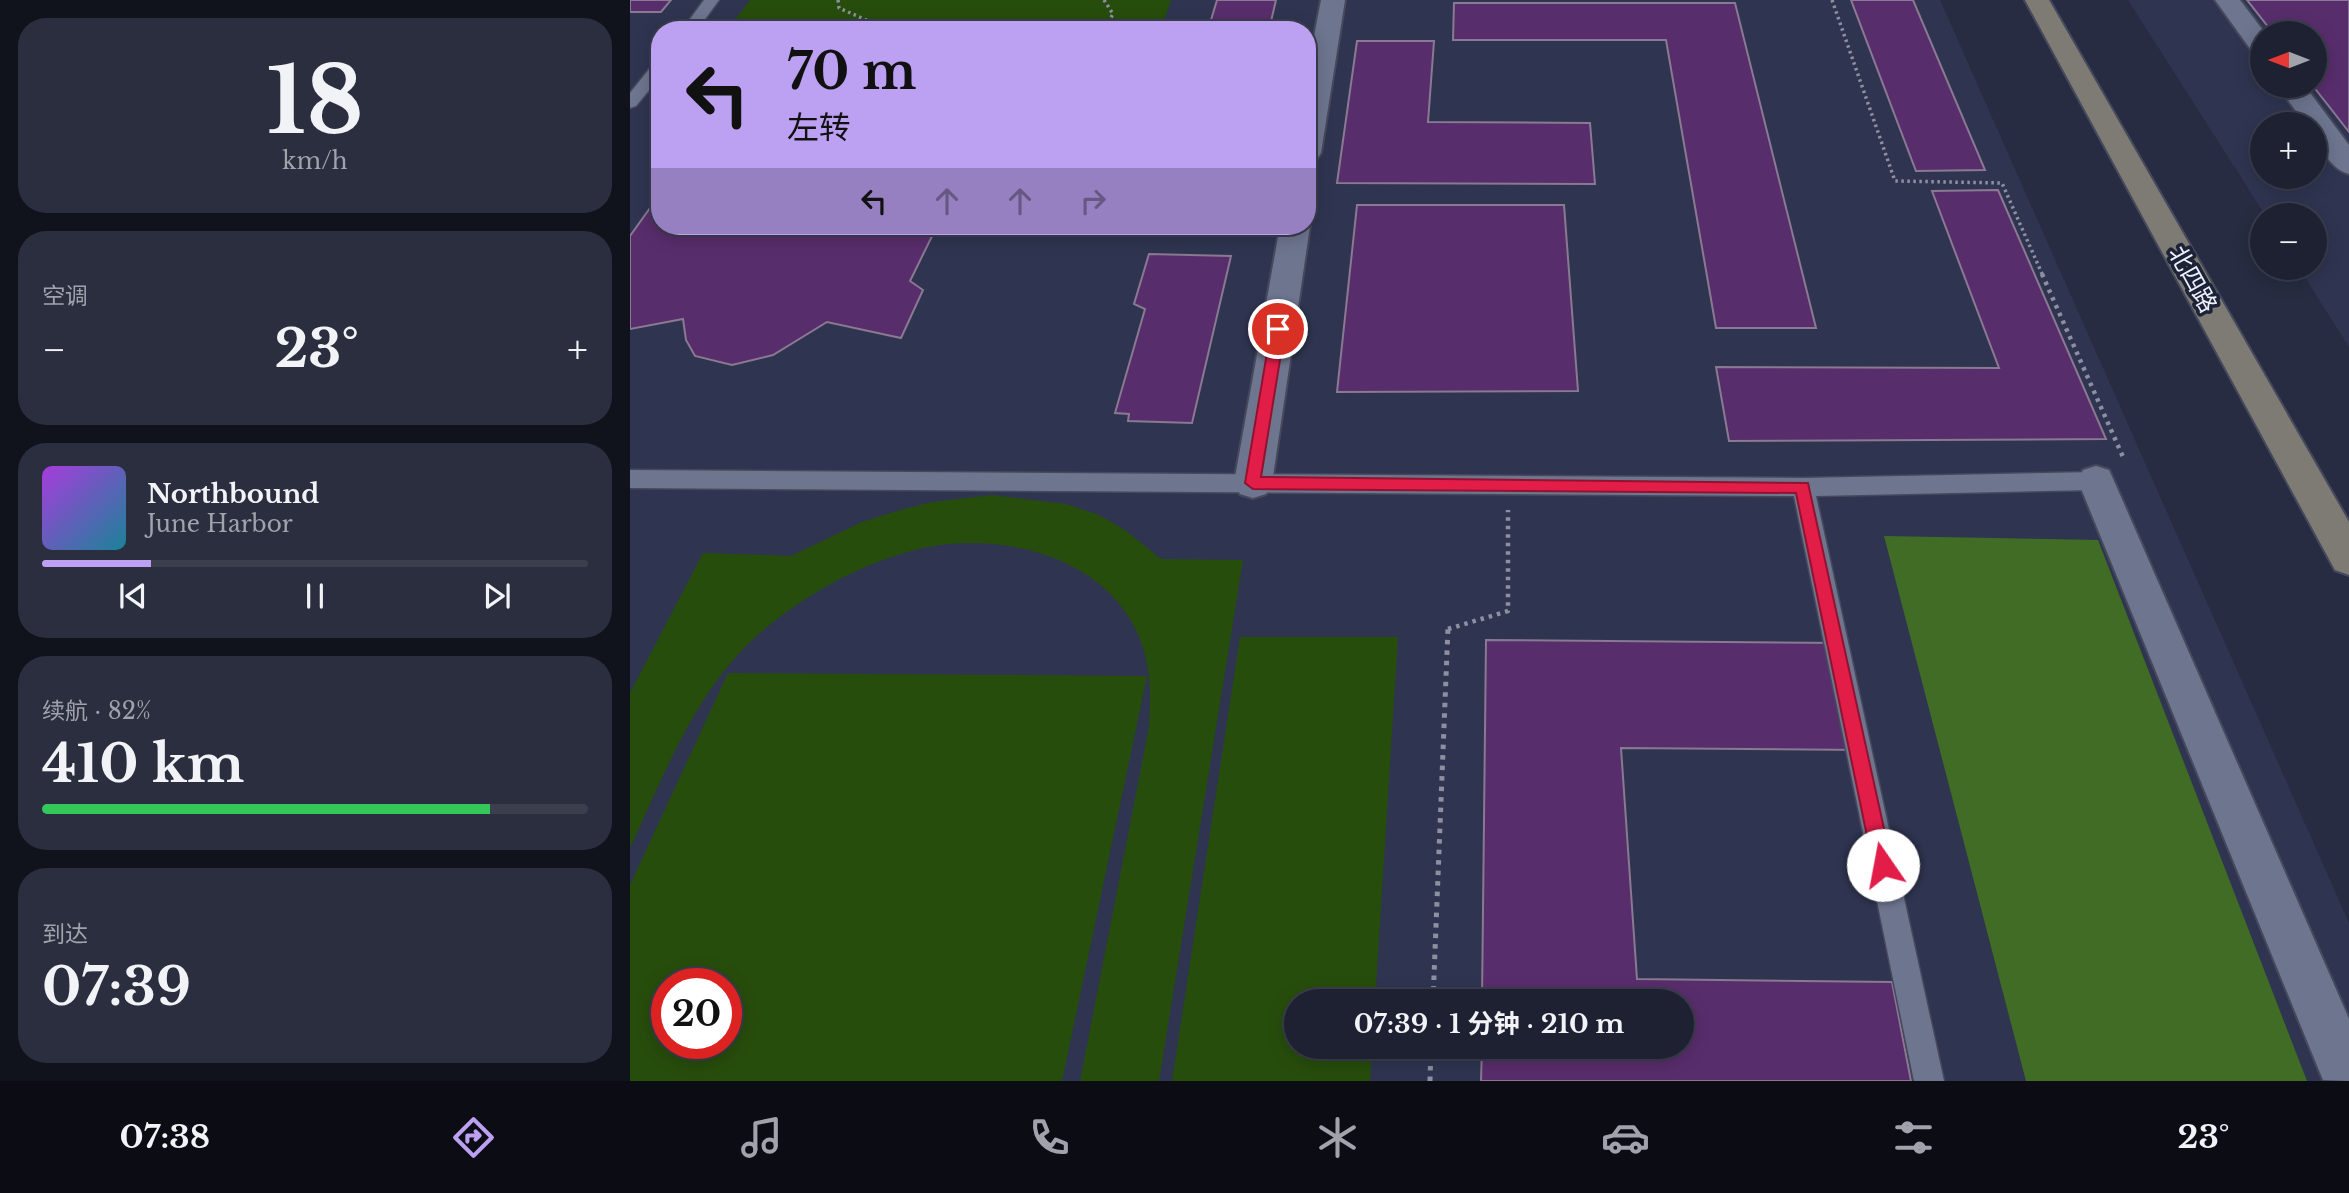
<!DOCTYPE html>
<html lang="zh">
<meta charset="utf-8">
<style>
body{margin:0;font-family:"Libre Baskerville","Noto Sans SC",serif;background:#2a2e3e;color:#f1f3f6;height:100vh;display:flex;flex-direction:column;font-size:26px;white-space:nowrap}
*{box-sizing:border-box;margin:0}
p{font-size:23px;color:#a0a3ac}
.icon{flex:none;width:38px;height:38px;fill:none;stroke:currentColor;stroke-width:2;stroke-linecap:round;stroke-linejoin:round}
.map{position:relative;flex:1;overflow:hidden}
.details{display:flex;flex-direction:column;gap:18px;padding:18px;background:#10121c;width:630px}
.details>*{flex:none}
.hud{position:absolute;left:21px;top:21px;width:665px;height:214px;border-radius:28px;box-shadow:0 4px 18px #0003,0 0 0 2px #3b3e4d;background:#bca0f2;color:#111;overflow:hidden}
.needle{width:46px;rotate:270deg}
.fabs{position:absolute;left:1620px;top:21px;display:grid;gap:14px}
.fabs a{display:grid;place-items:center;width:77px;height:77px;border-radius:50%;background:#1d2132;box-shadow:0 4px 18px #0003,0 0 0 2px #3b3e4d;font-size:35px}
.speed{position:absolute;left:21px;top:968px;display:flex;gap:14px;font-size:35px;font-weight:700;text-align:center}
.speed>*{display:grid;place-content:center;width:91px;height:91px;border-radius:50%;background:#1d2132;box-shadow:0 4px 18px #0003,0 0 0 2px #3b3e4d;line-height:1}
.speed .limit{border:10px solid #d22;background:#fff;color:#111}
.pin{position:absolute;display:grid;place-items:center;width:60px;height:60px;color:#fff;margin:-30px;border:4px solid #fff;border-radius:50%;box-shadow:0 2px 7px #0007}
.me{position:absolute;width:77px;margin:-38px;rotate:348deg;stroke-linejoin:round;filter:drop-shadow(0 0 5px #0008)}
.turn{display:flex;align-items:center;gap:24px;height:147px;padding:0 21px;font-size:32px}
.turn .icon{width:91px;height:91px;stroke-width:2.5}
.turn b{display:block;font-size:49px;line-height:60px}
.lanes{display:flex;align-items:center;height:66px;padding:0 21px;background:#0003;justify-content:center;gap:35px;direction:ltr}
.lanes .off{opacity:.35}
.big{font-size:52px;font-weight:700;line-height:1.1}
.details .card{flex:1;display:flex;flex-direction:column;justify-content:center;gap:10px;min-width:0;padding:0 24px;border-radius:28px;background:#2a2e3e}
.details .dial{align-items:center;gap:0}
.dial b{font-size:91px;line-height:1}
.song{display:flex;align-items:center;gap:21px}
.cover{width:84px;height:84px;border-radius:10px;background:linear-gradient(135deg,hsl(280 70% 55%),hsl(190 70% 35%))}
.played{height:7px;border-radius:4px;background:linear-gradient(90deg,#bca0f2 20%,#3b3e4d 20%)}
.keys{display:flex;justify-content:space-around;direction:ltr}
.heat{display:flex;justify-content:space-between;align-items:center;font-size:38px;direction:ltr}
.charge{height:10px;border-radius:5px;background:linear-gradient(90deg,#34c759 82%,#3b3e4d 0)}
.trip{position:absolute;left:654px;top:989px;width:410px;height:70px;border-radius:35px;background:#1d2132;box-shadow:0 4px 18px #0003,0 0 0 2px #3b3e4d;font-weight:700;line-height:70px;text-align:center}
.menu{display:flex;height:112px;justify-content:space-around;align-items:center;background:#0c0d14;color:#a0a3ac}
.menu .icon{width:49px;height:49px}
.menu .active{color:#bca0f2}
.menu b{font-size:32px;color:#f1f3f6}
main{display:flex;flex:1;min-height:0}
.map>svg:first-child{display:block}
.built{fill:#2f3551;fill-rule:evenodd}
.green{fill:#274d0c;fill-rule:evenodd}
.forest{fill:#406c26}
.building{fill:#582d6c;stroke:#897991;stroke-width:2}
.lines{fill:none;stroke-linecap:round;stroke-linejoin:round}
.lane-casing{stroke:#45495b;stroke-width:3}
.street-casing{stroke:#45495b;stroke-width:4}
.secondary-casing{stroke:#45495b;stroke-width:4}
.path-far2{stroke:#8c90a1;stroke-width:3.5;stroke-dasharray:2.5 3.5;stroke-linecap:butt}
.path-far1{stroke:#8c90a1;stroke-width:4.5;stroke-dasharray:3.5 5;stroke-linecap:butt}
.path{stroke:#8c90a1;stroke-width:5;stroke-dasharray:4.5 6;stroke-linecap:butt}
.lane{fill:#6e758f;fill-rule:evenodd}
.street{fill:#6e758f;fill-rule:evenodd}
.secondary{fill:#7e7b74;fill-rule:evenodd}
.route{fill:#e11d48;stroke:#92132f;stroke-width:2}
.labels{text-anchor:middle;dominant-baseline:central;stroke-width:7;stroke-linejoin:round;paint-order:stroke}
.street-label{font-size:24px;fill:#eef1fd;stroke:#1d2237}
</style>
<main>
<section class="details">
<div class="card dial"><b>18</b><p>km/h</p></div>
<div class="card"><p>空调</p>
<div class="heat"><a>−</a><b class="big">23°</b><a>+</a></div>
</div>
<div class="card">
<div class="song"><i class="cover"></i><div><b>Northbound</b><p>June Harbor</p></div></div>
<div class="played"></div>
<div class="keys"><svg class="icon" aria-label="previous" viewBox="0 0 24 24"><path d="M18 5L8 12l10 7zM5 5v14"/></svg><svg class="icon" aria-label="pause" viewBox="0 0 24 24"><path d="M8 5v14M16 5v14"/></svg><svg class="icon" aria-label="next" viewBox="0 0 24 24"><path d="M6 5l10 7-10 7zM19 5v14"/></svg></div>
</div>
<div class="card"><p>续航 · 82%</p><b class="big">410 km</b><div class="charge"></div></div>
<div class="card"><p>到达</p><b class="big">07:39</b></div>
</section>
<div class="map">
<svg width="1719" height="1081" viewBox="0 0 1719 1081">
<rect width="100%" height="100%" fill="#272c42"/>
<path class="built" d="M0,0H1310L1719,923V1081H0ZM30,30H677V226H30ZM37,984H96V1043H37ZM667,1001H1052V1046H667Z
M1498,0H1719V347L1669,268H1685V215H1635ZM1633,33H1685V86H1633ZM1633,124H1685V177H1633Z"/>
<path class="green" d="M120,0H541L531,30H97Z
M362,495L436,504L469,515L495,530L531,559L613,560L529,1081H450L519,727C520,707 521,688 518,669C502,564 383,529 293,548C235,561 175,594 130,633C66,689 35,773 0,848V693L73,553L161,556L232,522L270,510L302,502Z
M610,637H768L745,1001H667V1046L742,1047L740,1081H542Z
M98,673L517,676L432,1081H0V885ZM37,984H96V1043H37Z"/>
<path class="forest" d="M1254,536L1468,540L1677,1081H1396Z"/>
<path class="building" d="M0,0H41L31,12H0Z
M587,0H646L639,30H578Z
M1221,0H1283L1355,170L1286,171Z
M1617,0H1719V132L1683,86L1685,33H1643Z
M824,3H1105L1186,328H1086L1036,40H823Z
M727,41H804L798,122L960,123L965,184L707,183Z
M1368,190L1476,439L1099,441L1086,367L1369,368L1302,191Z
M30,194V226H307L280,281L293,290L271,338L197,322L143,355L102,365L65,356L56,340L53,319L0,329V236Z
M727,205H934L948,391L707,392Z
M519,254L601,256L562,423L498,421L499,414L485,413L515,309L504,304Z
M856,640L1212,643L1235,750L991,748L1007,979L1262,982L1281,1081H851L852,1046H1052V1001H852Z"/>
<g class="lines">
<defs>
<path id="lane" d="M74,0H89L67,30H52Z
M30,61V77L6,106L0,108V93L24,63Z
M0,470L1173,478L1466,472L1474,475L1477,481L1474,487L1466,490L1186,496L1314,1081H1284L1164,496L0,488Z"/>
<path id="street" d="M691,0H715L691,153L687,159L677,162V73Z
M1585,0H1610L1635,33H1633V56L1624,54Z
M1648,86H1675L1719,145V174C1700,169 1685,143 1685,124H1675Z
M677,221L680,226L642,483L636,494L623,498L610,494L604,483L650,226H677Z
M1466,466L1479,470L1484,481L1719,1019V1081L1693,1080L1448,481L1453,470Z"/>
<path id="secondary" d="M1395,0H1419L1719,522V575L1705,570Z"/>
</defs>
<use href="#lane" class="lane-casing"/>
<use href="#street" class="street-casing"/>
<use href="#secondary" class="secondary-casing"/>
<path class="path-far2" d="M208,0L209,8L259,30
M474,0L483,14L474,30
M1202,0L1265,181L1372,183L1413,276
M351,30L386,27L395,30"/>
<path class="path-far1" d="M1412,274L1493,457
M818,629L878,611V510"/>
<path class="path" d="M803,1001L818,627
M800,1081L801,1046"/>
<use href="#lane" class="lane"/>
<use href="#street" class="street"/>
<use href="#secondary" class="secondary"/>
</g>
<path class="route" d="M648,324L655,329L631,477L1178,483L1262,865L1259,872L1253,875L1246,872L1243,865L1166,493L623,489L615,483L641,329Z"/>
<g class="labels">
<g class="street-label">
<text transform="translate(1563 279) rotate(61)">北四路</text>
</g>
</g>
</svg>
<div class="fabs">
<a><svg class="needle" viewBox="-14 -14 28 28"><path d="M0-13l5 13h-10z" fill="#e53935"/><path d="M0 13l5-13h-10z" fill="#a0a3ac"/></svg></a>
<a>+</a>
<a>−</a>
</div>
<div class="speed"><div class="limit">20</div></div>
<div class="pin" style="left:648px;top:329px;background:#d93025"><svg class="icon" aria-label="arrive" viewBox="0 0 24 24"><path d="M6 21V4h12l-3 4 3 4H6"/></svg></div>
<svg class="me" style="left:1253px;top:865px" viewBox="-20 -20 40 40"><circle r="19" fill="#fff"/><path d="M0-13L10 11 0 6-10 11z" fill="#e11d48"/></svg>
<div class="trip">07:39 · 1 分钟 · 210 m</div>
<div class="hud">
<div class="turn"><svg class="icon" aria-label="left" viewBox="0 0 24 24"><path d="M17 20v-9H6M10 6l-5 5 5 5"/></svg><div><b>70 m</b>左转</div></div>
<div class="lanes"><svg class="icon" aria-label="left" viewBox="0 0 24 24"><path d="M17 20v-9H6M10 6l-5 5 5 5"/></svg><svg class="icon off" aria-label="ahead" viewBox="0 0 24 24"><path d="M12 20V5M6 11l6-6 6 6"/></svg><svg class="icon off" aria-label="ahead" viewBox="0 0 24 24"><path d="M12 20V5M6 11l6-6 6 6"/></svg><svg class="icon off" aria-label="right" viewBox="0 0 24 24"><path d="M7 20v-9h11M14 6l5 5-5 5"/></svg></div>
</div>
</div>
</main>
<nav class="menu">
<b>07:38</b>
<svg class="icon active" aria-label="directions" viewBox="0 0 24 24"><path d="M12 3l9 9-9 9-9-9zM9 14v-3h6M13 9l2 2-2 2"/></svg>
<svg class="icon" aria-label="music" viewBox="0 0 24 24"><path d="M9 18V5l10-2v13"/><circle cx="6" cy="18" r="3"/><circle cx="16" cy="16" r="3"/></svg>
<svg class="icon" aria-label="phone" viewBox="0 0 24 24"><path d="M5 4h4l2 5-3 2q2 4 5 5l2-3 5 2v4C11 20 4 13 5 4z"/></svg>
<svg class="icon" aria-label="climate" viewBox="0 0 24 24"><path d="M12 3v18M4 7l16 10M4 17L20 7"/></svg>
<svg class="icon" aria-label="car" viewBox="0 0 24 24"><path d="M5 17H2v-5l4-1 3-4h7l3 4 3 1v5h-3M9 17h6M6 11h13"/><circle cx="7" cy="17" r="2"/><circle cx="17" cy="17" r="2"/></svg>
<svg class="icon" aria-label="filters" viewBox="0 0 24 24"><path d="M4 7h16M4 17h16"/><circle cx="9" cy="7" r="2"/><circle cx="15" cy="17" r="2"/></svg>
<b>23°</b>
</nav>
